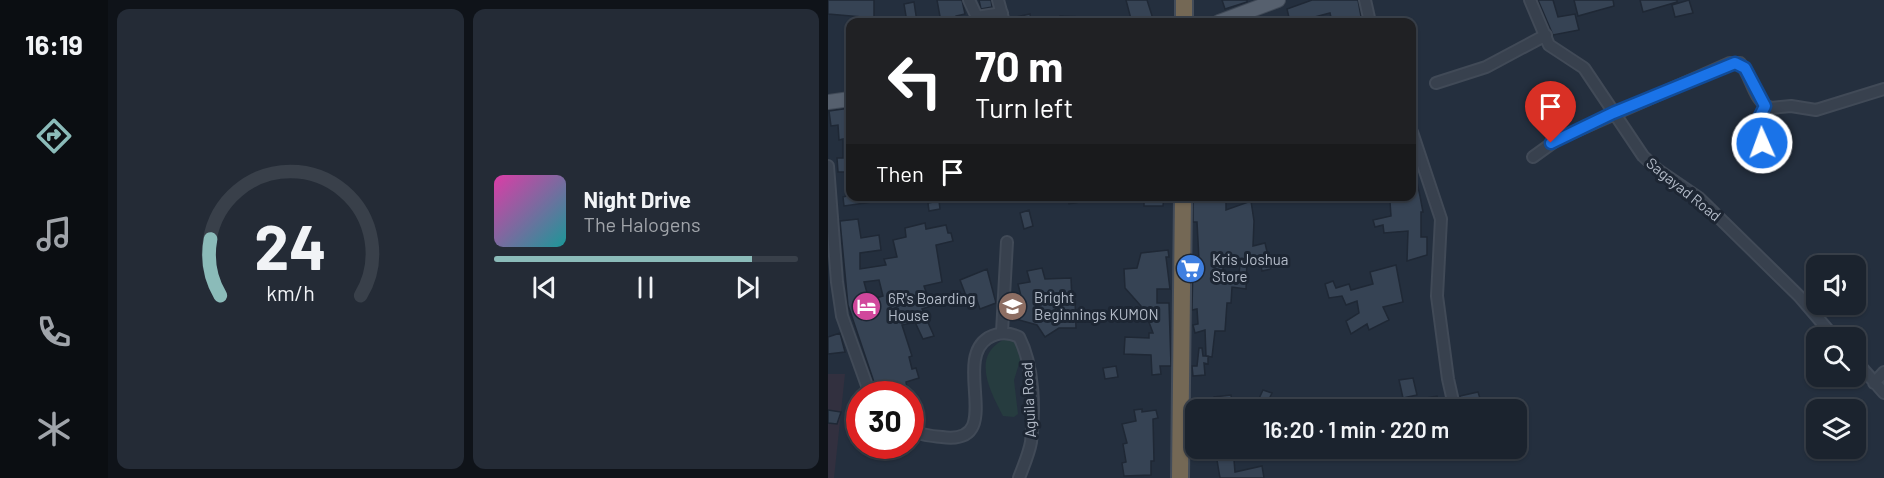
<!DOCTYPE html>
<meta charset="utf-8">
<style>
body{margin:0;font-family:Barlow,sans-serif;background:#242b36;color:#f1f3f6;height:100vh;display:flex;flex-direction:column;font-size:22px;white-space:nowrap}
*{box-sizing:border-box;margin:0}
p{font-size:20px;color:#a0a4aa}
.icon{flex:none;width:33px;height:33px;fill:none;stroke:currentColor;stroke-width:2;stroke-linecap:round;stroke-linejoin:round}
.map{position:relative;flex:1;overflow:hidden}
.side{display:flex;flex-direction:column;gap:9px;padding:9px;background:#0f1319;width:720px}
.side>*{flex:none}
.hud{position:absolute;left:18px;top:18px;width:570px;height:183px;border-radius:12px;box-shadow:0 2px 4px #0004,0 0 0 2px #39404a;background:#202124;color:#fff;overflow:hidden}
.tools{position:absolute;left:978px;top:255px;display:grid;gap:12px}
.tools a{display:grid;place-items:center;width:60px;height:60px;border-radius:12px;background:#1b232e;box-shadow:0 2px 4px #0004,0 0 0 2px #39404a;font-size:30px}
.speed{position:absolute;left:18px;top:381px;display:flex;gap:12px;font-size:30px;font-weight:700;text-align:center}
.speed>*{display:grid;place-content:center;width:78px;height:78px;border-radius:50%;background:#1b232e;box-shadow:0 2px 4px #0004,0 0 0 2px #39404a;line-height:1}
.speed .limit{border:9px solid #d22;background:#fff;color:#111}
.pin{position:absolute;display:grid;place-items:center;width:51px;height:51px;color:#fff;margin:-62px -26px;border-radius:50% 50% 50% 0;rotate:-45deg;box-shadow:0 0 6px #0007}
.pin .icon{rotate:45deg}
.me{position:absolute;width:66px;margin:-33px;rotate:358deg;stroke-linejoin:round;filter:drop-shadow(0 0 4px #0008)}
.turn{display:flex;align-items:center;gap:21px;height:126px;padding:0 30px;font-size:27px}
.turn .icon{width:78px;height:78px;stroke-width:2.5}
.turn b{display:block;font-size:42px;line-height:51px}
.then{display:flex;align-items:center;height:57px;padding:0 30px;background:#0003;gap:12px;font-size:22px}
.side .card{flex:1;display:flex;flex-direction:column;justify-content:center;gap:9px;min-width:0;padding:0 21px;border-radius:12px;background:#242b36}
.side .dial{align-items:center;gap:0}
.dial svg{height:156px;overflow:visible;fill:none;stroke:#39404a;stroke-width:7;stroke-linecap:round;text-anchor:middle}
.dial text{fill:#f1f3f6;stroke:none}
.song{display:flex;align-items:center;gap:18px}
.cover{width:72px;height:72px;border-radius:9px;background:linear-gradient(135deg,hsl(320 70% 55%),hsl(180 70% 35%))}
.played{height:6px;border-radius:3px;background:linear-gradient(90deg,#8bbbb9 85%,#39404a 85%)}
.keys{display:flex;justify-content:space-around;direction:ltr}
.side .tiles{flex:1;display:grid;gap:9px;grid-template-columns:repeat(2,1fr)}
.trip{position:absolute;left:357px;top:399px;width:342px;height:60px;border-radius:12px;background:#1b232e;box-shadow:0 2px 4px #0004,0 0 0 2px #39404a;font-weight:600;line-height:60px;text-align:center}
main{display:flex;flex:1;min-height:0}
.tab-bar{display:flex;flex-direction:column;width:108px;justify-content:space-around;align-items:center;background:#0b0e12;color:#a0a4aa}
.tab-bar .icon{width:42px;height:42px}
.tab-bar .current{color:#8bbbb9}
.tab-bar b{font-size:27px;color:#f1f3f6}
.map>svg:first-child{display:block}
.medical{fill:#32303f}
.green{fill:#263c3f}
.building{fill:#364354;stroke:#1f2835;stroke-width:1.5;fill-rule:evenodd}
.lines{fill:none;stroke-linecap:round;stroke-linejoin:round}
.minor-casing{stroke:#414a57;stroke-width:14}
.major-casing{stroke:#414a57;stroke-width:16}
.highway-casing{stroke:#434c59;stroke-width:20}
.minor{stroke:#38414e;stroke-width:10}
.major{stroke:#56606e;stroke-width:14}
.highway{stroke:#746855;stroke-width:16}
.route-casing{stroke:#114b97;stroke-width:15}
.route{stroke:#1a73e8;stroke-width:10}
.labels{text-anchor:middle;dominant-baseline:central;stroke-width:6;stroke-linejoin:round;paint-order:stroke}
.street-label{font-size:15px;fill:#b4bcc9;stroke:#1d2633}
.poi-label{font-size:15px;fill:#b4bcc9;stroke:#1d2633;text-anchor:start}
</style>
<main>
<nav class="tab-bar">
<b>16:19</b>
<svg class="icon current" aria-label="directions" viewBox="0 0 24 24"><path d="M12 3l9 9-9 9-9-9zM9 14v-3h6M13 9l2 2-2 2"/></svg>
<svg class="icon" aria-label="music" viewBox="0 0 24 24"><path d="M9 18V5l10-2v13"/><circle cx="6" cy="18" r="3"/><circle cx="16" cy="16" r="3"/></svg>
<svg class="icon" aria-label="phone" viewBox="0 0 24 24"><path d="M5 4h4l2 5-3 2q2 4 5 5l2-3 5 2v4C11 20 4 13 5 4z"/></svg>
<svg class="icon" aria-label="climate" viewBox="0 0 24 24"><path d="M12 3v18M4 7l16 10M4 17L20 7"/></svg>
</nav>
<section class="side">
<div class="tiles">
<div class="card dial"><svg viewBox="0 0 100 80">
<path d="M14 69A42 42 0 1 1 86 69"/>
<path d="M14 69A42 42 0 0 1 9 40" stroke="#8bbbb9"/>
<text x="50" y="56" font-size="32" font-weight="700">24</text>
<text x="50" y="72" font-size="11">km/h</text>
</svg></div>
<div class="card">
<div class="song"><i class="cover"></i><div><b>Night Drive</b><p>The Halogens</p></div></div>
<div class="played"></div>
<div class="keys"><svg class="icon" aria-label="previous" viewBox="0 0 24 24"><path d="M18 5L8 12l10 7zM5 5v14"/></svg><svg class="icon" aria-label="pause" viewBox="0 0 24 24"><path d="M8 5v14M16 5v14"/></svg><svg class="icon" aria-label="next" viewBox="0 0 24 24"><path d="M6 5l10 7-10 7zM19 5v14"/></svg></div>
</div>
</div>
</section>
<div class="map">
<svg width="1056" height="478" viewBox="0 0 1056 478">
<rect width="100%" height="100%" fill="#242f3e"/>
<path class="medical" d="M0,374H17L6,478H0Z"/>
<path class="green" d="M182,337L188,340L195,351L186,380L190,414L186,417L175,416C161,389 141,352 182,337Z"/>
<path class="building" d="M0,0H46V18L0,14Z
M109,0H134L137,14L128,16L129,22H113Z
M151,0H163L164,7L153,9Z
M298,0H319L326,22H309L307,18L303,19Z
M394,0H419V2L397,9Z
M484,0H530L534,22H504L502,13L479,19L480,22H462L459,9Z
M710,0H725L730,17L747,14L751,30L725,35Z
M746,0H785L786,6L750,16Z
M812,0H849V2L815,12Z
M861,0L865,13L847,17L844,5Z
M86,2L89,22H79L76,4Z
M202,14L203,22H183V18Z
M232,16L253,17L252,22H232Z
M22,108V172H10L9,158H15V139L11,140L10,125L3,126L1,111Z
M584,173H587L592,196L595,212H593V237H599V255L579,261L580,231L556,233L555,225L547,227L545,220L563,216L562,202L570,201L569,196H584Z
M22,195L51,196V201L16,206L15,197Z
M239,196H263V200L241,204Z
M316,196H336L335,206H316Z
M365,196H398V210L423,201L426,221L425,246L437,243L443,269L434,271L431,256L419,259L418,289L404,287L403,303H399L397,331H387L384,357L378,356L377,330L367,333L365,325L370,324L369,309L364,310L365,261L371,260L369,222H365ZM395,256L413,259L410,279L395,277Z
M111,201L112,209L101,211L100,203Z
M201,210L205,226L196,229L192,213Z
M30,219L33,238L51,235L53,250L32,253V269L58,265L56,259L69,257L65,240L78,237L77,228L97,223L98,229L118,225L120,233H123L125,241L108,245L114,282L96,286L103,306L94,309L106,336L95,339L87,322L74,325L84,356L81,357L84,369L88,368L91,378L78,382L80,394H52L50,387L48,388L20,305L12,221ZM51,280L55,296L41,300L36,282Z
M340,250L341,257H338L342,289H329V303H341L343,366H332L333,374L324,375L323,355L296,354L297,337L321,338V333H325L318,314H313V306L297,288L296,269L309,268L313,253Z
M568,265L575,302L555,307L561,320L541,330L539,324L523,334L518,321L531,313L529,301L518,305L514,296L501,298L497,284L505,281L508,288L521,284L523,290L545,284L542,272Z
M214,268L217,279L243,278L244,300H247L248,328H231L217,337L209,325L191,320L189,306L195,304L190,284L202,282L199,271Z
M159,269L168,303L152,309L148,298L140,301L132,280Z
M12,333L17,352L0,354V337Z
M371,348H374L375,356H380V364L376,363L377,375L365,376L364,366H369Z
M288,366L290,377L277,379L275,368Z
M585,378L589,395L575,398L571,380Z
M435,390L444,393L436,409L428,405Z
M650,392L654,405L647,407L648,410H634L632,396Z
M403,395L405,410H387L386,397Z
M609,396L613,410H588L586,400Z
M314,409V412L328,410L330,418L325,419L326,461H323V475L296,476L294,463L298,462L295,444L299,443L294,424L308,421L306,410Z
M0,410L13,412L9,424L0,423Z
M387,448H405L407,472L434,466L436,478H392Z"/>
<g class="lines">
<defs>
<path id="minor" d="M141,0L149,17L174,13
M170,0L176,22
M537,0L542,22
M702,0L721,45L756,68L815,156L830,170L871,198L971,296L1007,338
M608,83L658,67L718,35
M584,132L613,219L609,296L620,379L627,410
M934,143L932,116L937,106
M705,157L730,139L902,63H912C924,76 925,102 943,108L963,106L988,110L1056,89
M0,166L9,282L14,316L42,394
M174,332L179,242
M1028,361L1056,393
M1046,383L1056,372
M82,430C93,435 102,436 114,437C179,446 123,361 160,338C171,332 180,332 191,337C206,366 207,410 203,442C201,454 195,467 191,478
M636,448L638,453"/>
<path id="major" d="M391,22L450,0
M0,102L22,99"/>
<path id="highway" d="M356,22V0
M352,478L355,196"/>
</defs>
<use href="#minor" class="minor-casing"/>
<use href="#major" class="major-casing"/>
<use href="#highway" class="highway-casing"/>
<use href="#minor" class="minor"/>
<use href="#major" class="major"/>
<use href="#highway" class="highway"/>
</g>
<g class="lines">
<defs>
<path id="route" d="M723,143L785,113L907,63L917,68L937,106L932,116L934,143"/>
</defs>
<use href="#route" class="route-casing"/>
<use href="#route" class="route"/>
</g>
<defs>
<symbol id="supermarket-disc" viewBox="-11 -11 22 22"><circle r="9.5" fill="#3f7fe0" stroke="#1d2633"/><path d="M-6-5.5h2.5l.6 2H6L4.5 2H-2.5L-4.4-4H-6ZM-1.5 3.2a1.3 1.3 0 1 0 .1 0ZM3 3.2a1.3 1.3 0 1 0 .1 0Z" fill="#fff"/></symbol>
<symbol id="school-disc" viewBox="-11 -11 22 22"><circle r="9.5" fill="#8d6e63" stroke="#1d2633"/><path d="M0-5L7-2L0 1L-7-2ZM-4 1L0 2.5L4 1V4Q0 6-4 4Z" fill="#fff"/></symbol>
<symbol id="hotel-disc" viewBox="-11 -11 22 22"><circle r="9.5" fill="#d1479c" stroke="#1d2633"/><path d="M-6-4.5h1.5V1H6V5H4.5V3h-9V5H-6ZM-4 0a1.8 1.8 0 1 1 3.6 0ZM.5 0V-2.5h3Q6-2.5 6 0Z" fill="#fff"/></symbol>
</defs>
<g fill-rule="evenodd">
<use href="#supermarket-disc" x="346" y="252" width="33" height="33"/>
<use href="#school-disc" x="168" y="290" width="33" height="33"/>
<use href="#hotel-disc" x="22" y="290" width="33" height="33"/>
</g>
<g class="labels">
<g class="street-label">
<text transform="translate(856 189) rotate(39)">Sagayad Road</text>
<text transform="translate(200 400) rotate(-93)">Aguila Road</text>
</g>
<g class="poi-label">
<text x="384" y="259">Kris Joshua<tspan x="384" dy="17">Store</tspan></text>
<text x="206" y="297">Bright<tspan x="206" dy="17">Beginnings KUMON</tspan></text>
<text x="60" y="298">6R's Boarding<tspan x="60" dy="17">House</tspan></text>
</g>
</g>
</svg>
<div class="tools">
<a><svg class="icon" aria-label="sound" viewBox="0 0 24 24"><path d="M4 9h4l5-4v14l-5-4H4zM17 9q2 3 0 6"/></svg></a>
<a><svg class="icon" aria-label="search" viewBox="0 0 24 24"><circle cx="10" cy="10" r="6"/><path d="M15 15l6 6"/></svg></a>
<a><svg class="icon" aria-label="layers" viewBox="0 0 24 24"><path d="M12 4l9 5-9 5-9-5zM3 14l9 5 9-5"/></svg></a>
</div>
<div class="speed"><div class="limit">30</div></div>
<div class="pin" style="left:723px;top:143px;background:#d93025"><svg class="icon" aria-label="arrive" viewBox="0 0 24 24"><path d="M6 21V4h12l-3 4 3 4H6"/></svg></div>
<svg class="me" style="left:934px;top:143px" viewBox="-20 -20 40 40"><circle r="17" fill="#1a73e8" stroke="#fff" stroke-width="3"/><path d="M0-11L8 9 0 5-8 9z" fill="#fff"/></svg>
<div class="trip">16:20 · 1 min · 220 m</div>
<div class="hud">
<div class="turn"><svg class="icon" aria-label="left" viewBox="0 0 24 24"><path d="M17 20v-9H6M10 6l-5 5 5 5"/></svg><div><b>70 m</b>Turn left</div></div>
<div class="then">Then<svg class="icon" aria-label="arrive" viewBox="0 0 24 24"><path d="M6 21V4h12l-3 4 3 4H6"/></svg></div>
</div>
</div>
</main>
